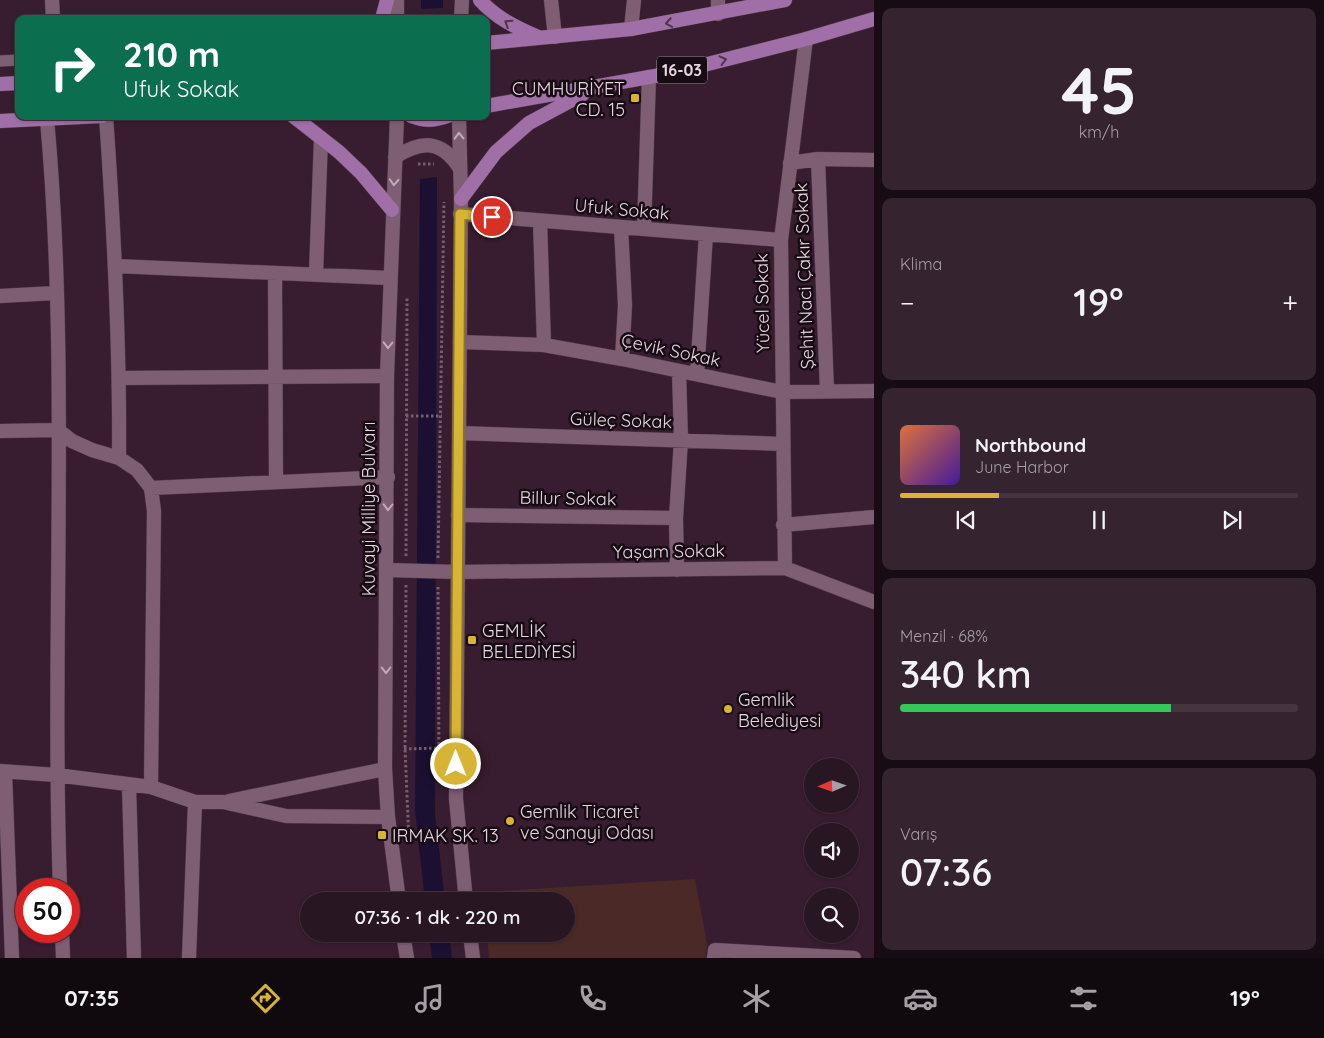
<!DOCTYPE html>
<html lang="tr">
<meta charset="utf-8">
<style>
body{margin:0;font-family:Quicksand,sans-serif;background:#352330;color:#f1f3f6;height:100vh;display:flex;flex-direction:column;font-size:19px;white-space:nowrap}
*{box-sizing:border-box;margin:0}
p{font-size:16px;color:#a59fa6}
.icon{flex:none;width:28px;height:28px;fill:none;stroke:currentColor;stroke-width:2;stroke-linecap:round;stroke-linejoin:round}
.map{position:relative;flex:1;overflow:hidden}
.panel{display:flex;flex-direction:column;gap:8px;padding:8px;background:#170c13;width:450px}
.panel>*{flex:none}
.guide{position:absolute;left:15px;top:15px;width:475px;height:105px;border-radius:10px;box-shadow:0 1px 4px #0004,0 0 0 1px #453541;background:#0b6e4f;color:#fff;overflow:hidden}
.needle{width:32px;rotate:268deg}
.fabs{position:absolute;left:804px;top:758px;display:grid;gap:10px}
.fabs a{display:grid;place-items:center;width:55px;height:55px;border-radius:50%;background:#291623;box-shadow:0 1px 4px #0004,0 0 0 1px #453541;font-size:25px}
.speed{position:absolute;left:15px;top:878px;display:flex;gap:10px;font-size:25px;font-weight:700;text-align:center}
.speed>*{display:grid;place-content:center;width:65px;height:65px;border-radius:50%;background:#291623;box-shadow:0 1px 4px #0004,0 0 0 1px #453541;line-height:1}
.speed .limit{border:8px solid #d22;background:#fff;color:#111}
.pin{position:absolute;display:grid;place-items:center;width:42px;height:42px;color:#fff;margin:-21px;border:2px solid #fff;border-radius:50%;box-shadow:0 1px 5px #0007}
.me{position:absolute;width:55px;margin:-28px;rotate:0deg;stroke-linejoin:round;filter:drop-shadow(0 0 4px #0008)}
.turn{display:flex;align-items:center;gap:18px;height:105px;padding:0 25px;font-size:22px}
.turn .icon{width:65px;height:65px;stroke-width:2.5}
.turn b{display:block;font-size:35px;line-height:42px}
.big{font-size:38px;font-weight:600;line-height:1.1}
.panel .card{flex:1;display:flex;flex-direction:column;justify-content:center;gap:8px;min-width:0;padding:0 18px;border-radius:10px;background:#352330}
.panel .dial{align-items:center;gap:0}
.dial b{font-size:65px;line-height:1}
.song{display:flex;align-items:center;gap:15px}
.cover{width:60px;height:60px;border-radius:8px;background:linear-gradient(135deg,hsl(20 70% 55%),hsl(260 70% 35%))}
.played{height:5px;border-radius:2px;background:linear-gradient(90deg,#d7b434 25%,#453541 25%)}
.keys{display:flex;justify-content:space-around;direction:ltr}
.heat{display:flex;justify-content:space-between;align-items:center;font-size:28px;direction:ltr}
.charge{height:8px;border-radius:4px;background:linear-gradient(90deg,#34c759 68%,#453541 0)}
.trip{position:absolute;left:300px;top:892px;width:275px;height:50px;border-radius:25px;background:#291623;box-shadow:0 1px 4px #0004,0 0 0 1px #453541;font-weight:600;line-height:50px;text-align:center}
.menu{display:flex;height:80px;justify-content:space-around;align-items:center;background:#10090e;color:#a59fa6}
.menu .icon{width:35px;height:35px}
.menu .current{color:#d7b434}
.menu b{font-size:22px;color:#f1f3f6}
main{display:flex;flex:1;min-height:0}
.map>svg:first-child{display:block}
.green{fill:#4b2926}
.water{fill:#1b1032}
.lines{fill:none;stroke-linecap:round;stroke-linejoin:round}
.service-casing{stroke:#513c4b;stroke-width:12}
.minor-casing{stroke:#513c4b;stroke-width:15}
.secondary-casing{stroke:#513c4b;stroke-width:15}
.primary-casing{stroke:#513c4b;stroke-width:15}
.path{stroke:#765f6f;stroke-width:3;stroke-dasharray:2.5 2.5;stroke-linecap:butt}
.service{stroke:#7d5e72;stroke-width:11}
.minor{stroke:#7d5e72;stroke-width:14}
.secondary{stroke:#7d5e72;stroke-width:14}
.primary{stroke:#a06fa7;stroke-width:14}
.oneway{stroke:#4e344e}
.oneway2{stroke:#c1abb9}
.route-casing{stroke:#8c7522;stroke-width:12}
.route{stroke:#d7b434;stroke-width:9}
.poi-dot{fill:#d7b434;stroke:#170c13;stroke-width:2}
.labels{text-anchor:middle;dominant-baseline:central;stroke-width:5;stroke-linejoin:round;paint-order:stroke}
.shield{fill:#170c13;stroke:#a898a2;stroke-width:1}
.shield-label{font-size:16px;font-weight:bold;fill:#e6d4df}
.poi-label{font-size:18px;fill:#e6d4df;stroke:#170c13;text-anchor:start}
.street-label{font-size:18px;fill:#e6d4df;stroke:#170c13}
</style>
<main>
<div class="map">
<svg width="874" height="958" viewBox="0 0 874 958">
<rect width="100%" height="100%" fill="#371d2f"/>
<path class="green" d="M695,879L707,944L706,958H489L487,934H566V901H484L483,892Z"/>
<path class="water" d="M421,0H443V8L421,9Z
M437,177L435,814L445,901H425L415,810L420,179Z
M429,934H449L452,958H432Z"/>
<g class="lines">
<defs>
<path id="service" d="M0,61L19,60"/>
<path id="minor" d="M52,0L53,19
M551,0L555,37
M718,14V0
M631,29L634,0
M106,116C114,230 120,344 119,458
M47,119C70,374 51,632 60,889
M818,159L827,391
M790,163L818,159L874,160
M460,214L781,240
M540,221L544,345
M621,227L625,305L622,359
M644,229L649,77
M116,266L389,278
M275,273L276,482
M316,274L321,138
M0,296L55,293
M460,342L544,345L622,359L782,392L874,391
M697,374L706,234
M120,378L387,376
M0,431L58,430L72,441L92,450L119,458L137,470L151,488L154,511L151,787
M459,433L783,444
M151,488L388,477
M458,515L676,518
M783,525L874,517
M785,568L781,240L806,39
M677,570L676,518L681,440L679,371
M458,572L785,568L874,602
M0,771L56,775L151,787L195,802H223L286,816L388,817
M5,772L12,958
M129,786L134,958
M229,801L385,769
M62,931L63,958
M189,958L195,802
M714,958L715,950L854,958"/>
<path id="secondary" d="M397,19V0
M461,19L462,0
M397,116L387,376L385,769L388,817L399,901
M459,116L461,199L456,799L466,901
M395,157C422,140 441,140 459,167
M387,570L458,572
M403,934L407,958
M470,934L473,958"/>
<path id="primary" d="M480,0C496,18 517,28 538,37
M382,19L387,0
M486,43L631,29L785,0
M0,84L19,83
M486,106L672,73L806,39L874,19
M293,116L339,152L361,173L392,210
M411,116C424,121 434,121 448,116
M0,121L102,116
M461,199L496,152L529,123L583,94"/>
</defs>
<use href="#service" class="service-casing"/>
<use href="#minor" class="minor-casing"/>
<use href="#secondary" class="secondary-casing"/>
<use href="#primary" class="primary-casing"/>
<path class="path" d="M418,164H434
M406,416H442
M406,556L407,297
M438,558L444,202
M406,585L405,749L409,841
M438,587L439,760
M404,749L440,748"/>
<use href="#service" class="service"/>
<use href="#minor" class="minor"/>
<use href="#secondary" class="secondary"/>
<use href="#primary" class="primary"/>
</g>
<defs><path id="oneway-chevron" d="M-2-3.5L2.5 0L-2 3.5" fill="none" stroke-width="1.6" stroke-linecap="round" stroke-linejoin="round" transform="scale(1.25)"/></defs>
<g class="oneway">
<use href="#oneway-chevron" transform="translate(508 23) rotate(-147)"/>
<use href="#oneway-chevron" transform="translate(669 23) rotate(170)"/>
<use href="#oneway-chevron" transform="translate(723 60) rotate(-14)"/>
</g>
<g class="oneway2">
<use href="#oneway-chevron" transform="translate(459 136) rotate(-91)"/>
<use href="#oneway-chevron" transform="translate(394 182) rotate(93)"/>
<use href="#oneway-chevron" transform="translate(388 345) rotate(91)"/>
<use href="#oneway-chevron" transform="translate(388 507) rotate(91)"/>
<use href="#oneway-chevron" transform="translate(386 670) rotate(90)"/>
</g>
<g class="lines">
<defs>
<path id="route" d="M456,764L460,214L492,217"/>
</defs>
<use href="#route" class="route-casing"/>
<use href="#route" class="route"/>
</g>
<g class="poi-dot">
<rect x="630" y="93" width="10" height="10" rx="2.5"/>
<rect x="467" y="635" width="10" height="10" rx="2.5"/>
<circle cx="728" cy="709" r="5"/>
<circle cx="510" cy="821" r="5"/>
<rect x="377" y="830" width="10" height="10" rx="2.5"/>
</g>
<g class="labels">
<rect class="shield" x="657" y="56.5" width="50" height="27" rx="4"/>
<g class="shield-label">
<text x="682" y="70">16-03</text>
</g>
<g class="poi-label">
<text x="625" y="88" text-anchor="end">CUMHURİYET<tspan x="625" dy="21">CD. 15</tspan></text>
<text x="482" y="630">GEMLİK<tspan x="482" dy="21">BELEDİYESİ</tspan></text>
<text x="738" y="699">Gemlik<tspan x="738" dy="21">Belediyesi</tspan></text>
<text x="520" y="811">Gemlik Ticaret<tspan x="520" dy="21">ve Sanayi Odası</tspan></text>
<text x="392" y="835">IRMAK SK. 13</text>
</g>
<g class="street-label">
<text transform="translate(622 209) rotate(5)">Ufuk Sokak</text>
<text transform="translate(804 276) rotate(-92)">Şehit Naci Çakır Sokak</text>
<text transform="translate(762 303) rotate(-91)">Yücel Sokak</text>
<text transform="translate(671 350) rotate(12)">Çevik Sokak</text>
<text transform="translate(621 420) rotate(2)">Güleç Sokak</text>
<text transform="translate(568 498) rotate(1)">Billur Sokak</text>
<text transform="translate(368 509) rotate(-90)">Kuvayi Milliye Bulvarı</text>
<text transform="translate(669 551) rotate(-1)">Yaşam Sokak</text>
</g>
</g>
</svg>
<div class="fabs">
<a><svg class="needle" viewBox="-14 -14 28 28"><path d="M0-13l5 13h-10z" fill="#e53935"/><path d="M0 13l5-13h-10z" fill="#a59fa6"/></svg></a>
<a><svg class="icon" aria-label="sound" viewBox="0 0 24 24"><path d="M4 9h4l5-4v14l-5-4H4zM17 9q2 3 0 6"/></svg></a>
<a><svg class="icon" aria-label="search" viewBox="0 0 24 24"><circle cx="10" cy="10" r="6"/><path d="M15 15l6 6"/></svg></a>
</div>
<div class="speed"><div class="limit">50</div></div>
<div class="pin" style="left:492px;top:217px;background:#d93025"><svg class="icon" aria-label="arrive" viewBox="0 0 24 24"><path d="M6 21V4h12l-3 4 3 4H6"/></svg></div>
<svg class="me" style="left:456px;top:764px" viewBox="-20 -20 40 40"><circle r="17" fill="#d7b434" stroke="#fff" stroke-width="3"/><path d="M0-11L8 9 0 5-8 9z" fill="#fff"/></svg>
<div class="trip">07:36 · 1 dk · 220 m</div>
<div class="guide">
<div class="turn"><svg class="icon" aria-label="right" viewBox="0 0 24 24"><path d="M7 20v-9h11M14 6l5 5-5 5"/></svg><div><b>210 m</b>Ufuk Sokak</div></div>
</div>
</div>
<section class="panel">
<div class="card dial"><b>45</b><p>km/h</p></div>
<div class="card"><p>Klima</p>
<div class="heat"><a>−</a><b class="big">19°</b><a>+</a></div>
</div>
<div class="card">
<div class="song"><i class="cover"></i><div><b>Northbound</b><p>June Harbor</p></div></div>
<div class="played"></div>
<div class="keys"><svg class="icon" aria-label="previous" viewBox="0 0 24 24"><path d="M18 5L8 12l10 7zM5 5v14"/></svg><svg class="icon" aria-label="pause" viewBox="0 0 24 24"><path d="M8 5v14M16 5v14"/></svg><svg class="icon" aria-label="next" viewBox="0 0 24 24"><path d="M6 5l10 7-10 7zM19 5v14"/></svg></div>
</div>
<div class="card"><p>Menzil · 68%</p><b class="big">340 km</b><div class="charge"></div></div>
<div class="card"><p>Varış</p><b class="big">07:36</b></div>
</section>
</main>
<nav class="menu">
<b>07:35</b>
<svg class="icon current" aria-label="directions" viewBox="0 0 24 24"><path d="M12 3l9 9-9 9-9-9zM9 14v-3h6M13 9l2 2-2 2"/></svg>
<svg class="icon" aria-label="music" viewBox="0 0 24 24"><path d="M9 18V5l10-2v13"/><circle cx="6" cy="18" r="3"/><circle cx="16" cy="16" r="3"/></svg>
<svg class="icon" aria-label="phone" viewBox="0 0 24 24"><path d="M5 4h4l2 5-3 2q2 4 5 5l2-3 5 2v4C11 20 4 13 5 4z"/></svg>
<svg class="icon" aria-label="climate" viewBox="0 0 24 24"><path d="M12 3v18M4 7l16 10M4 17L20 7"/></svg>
<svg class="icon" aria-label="car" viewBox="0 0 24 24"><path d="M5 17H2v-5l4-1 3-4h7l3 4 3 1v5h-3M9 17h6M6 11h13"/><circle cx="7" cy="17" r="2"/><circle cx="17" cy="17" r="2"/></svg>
<svg class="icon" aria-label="filters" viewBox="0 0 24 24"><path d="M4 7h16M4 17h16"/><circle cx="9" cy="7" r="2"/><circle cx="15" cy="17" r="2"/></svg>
<b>19°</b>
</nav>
